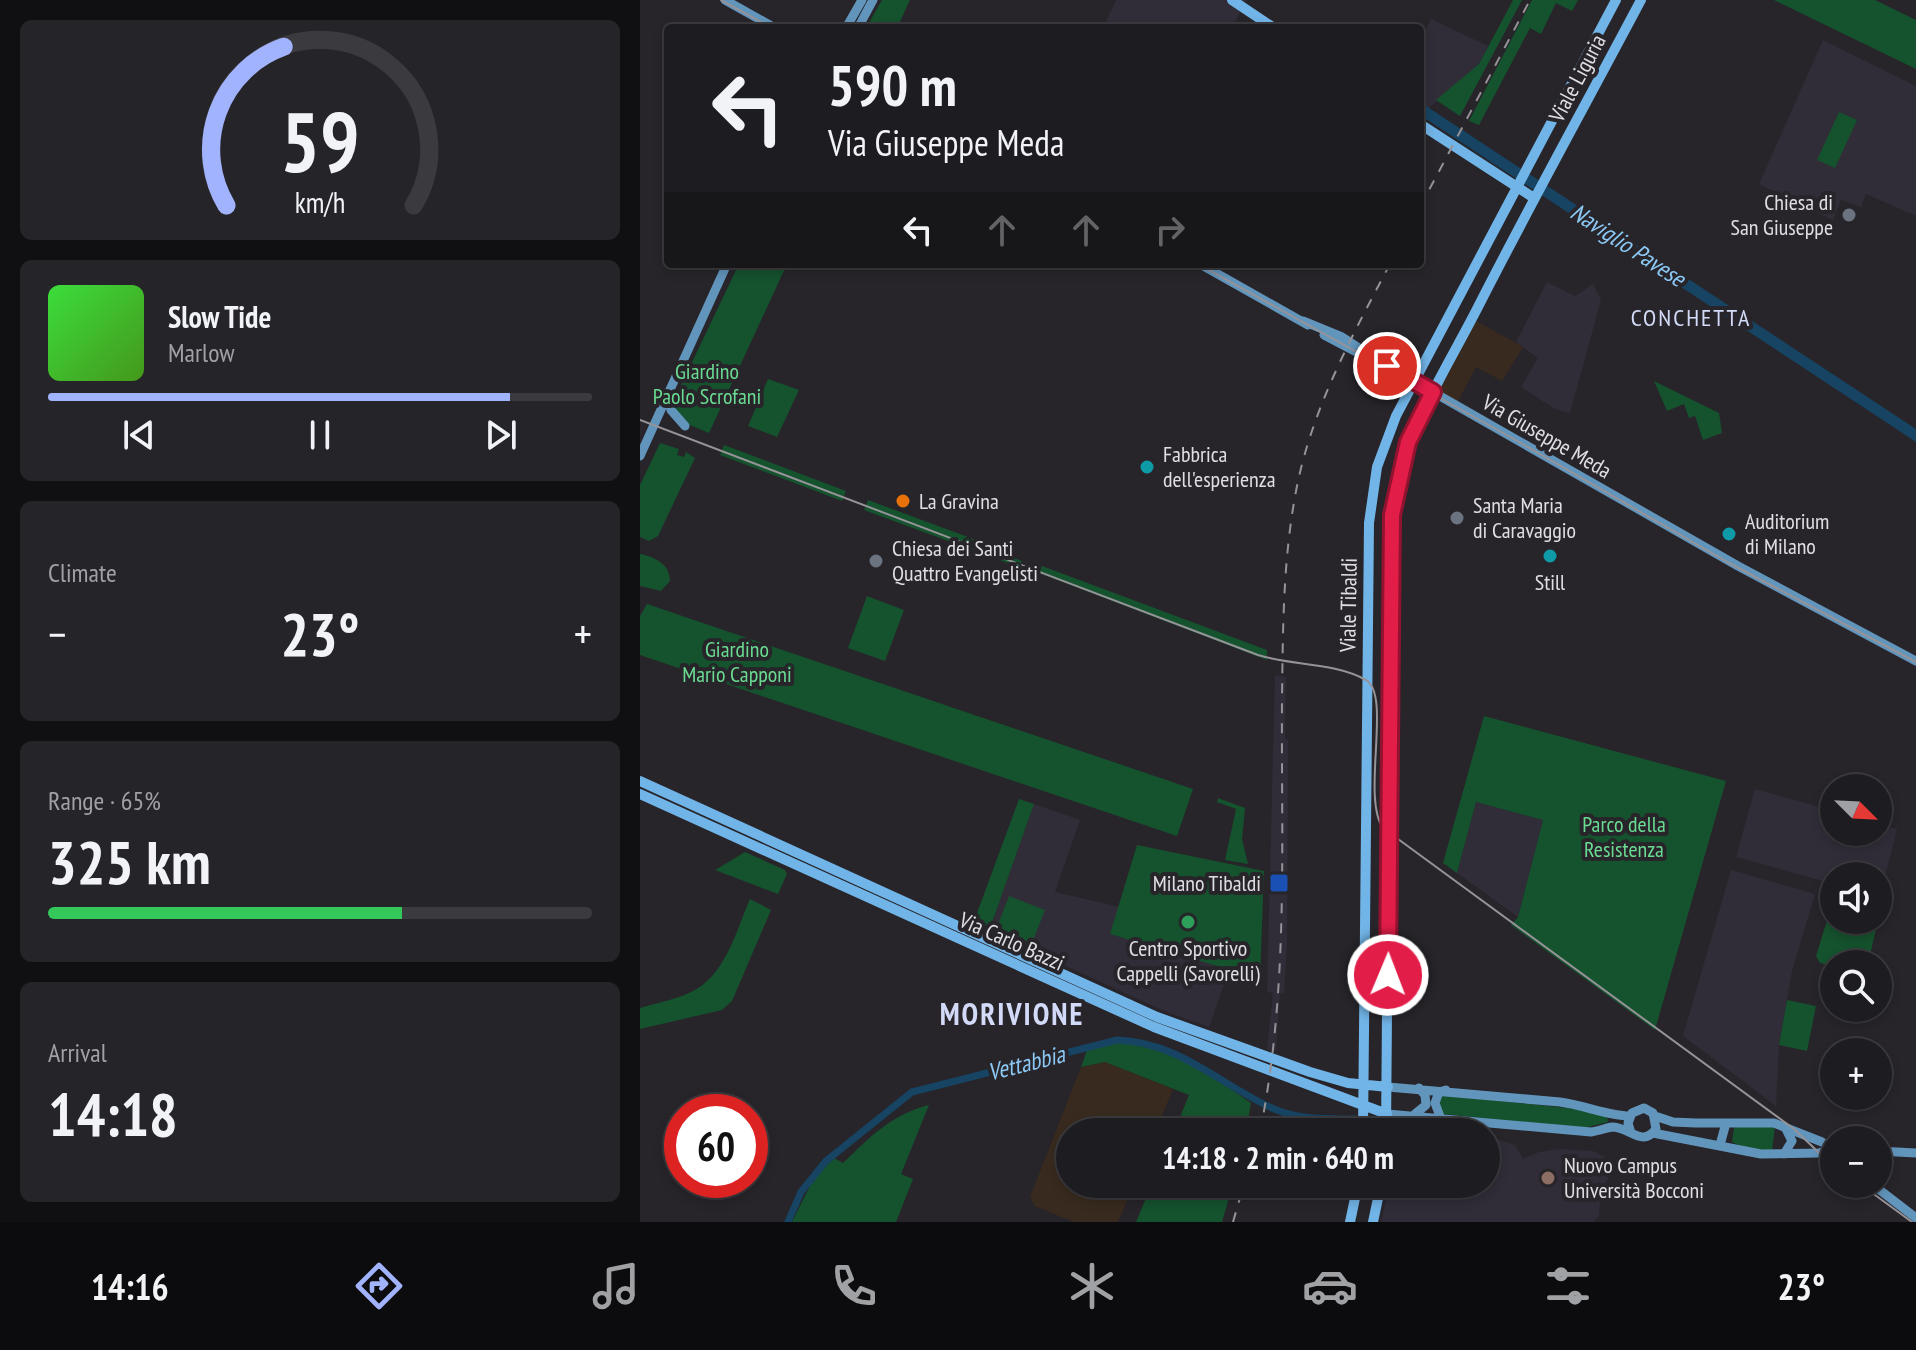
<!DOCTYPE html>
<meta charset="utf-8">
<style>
body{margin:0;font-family:"PT Sans Narrow",sans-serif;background:#252529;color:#f1f3f6;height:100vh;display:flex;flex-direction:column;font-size:30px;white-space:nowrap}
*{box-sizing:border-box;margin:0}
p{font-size:26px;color:#a0a1a5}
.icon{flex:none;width:44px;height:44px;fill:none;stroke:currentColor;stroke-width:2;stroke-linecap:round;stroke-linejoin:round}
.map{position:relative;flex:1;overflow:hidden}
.details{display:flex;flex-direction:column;gap:20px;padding:20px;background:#100f12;width:640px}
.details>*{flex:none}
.top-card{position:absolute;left:24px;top:24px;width:760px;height:244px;border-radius:8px;box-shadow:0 4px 12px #0003,0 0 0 2px #3b3a3e;background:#1d1c20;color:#f1f3f6;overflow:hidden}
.needle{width:52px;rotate:114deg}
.fabs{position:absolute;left:1180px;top:774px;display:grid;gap:16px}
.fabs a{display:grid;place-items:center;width:72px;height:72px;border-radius:50%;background:#1d1c20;box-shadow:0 4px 12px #0003,0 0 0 2px #3b3a3e;font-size:40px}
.speed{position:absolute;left:24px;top:1094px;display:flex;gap:16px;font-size:40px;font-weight:700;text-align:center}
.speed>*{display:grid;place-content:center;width:104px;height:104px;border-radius:50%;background:#1d1c20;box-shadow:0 4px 12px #0003,0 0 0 2px #3b3a3e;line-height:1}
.speed .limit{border:12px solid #d22;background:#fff;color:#111}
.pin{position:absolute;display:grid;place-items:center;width:68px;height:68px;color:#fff;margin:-34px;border:4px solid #fff;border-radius:50%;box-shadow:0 2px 8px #0007}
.me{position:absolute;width:88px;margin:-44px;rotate:1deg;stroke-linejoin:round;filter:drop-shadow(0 0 6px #0008)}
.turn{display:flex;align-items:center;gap:28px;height:168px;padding:0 32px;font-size:36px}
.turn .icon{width:104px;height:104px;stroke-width:2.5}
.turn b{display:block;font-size:56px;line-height:68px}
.lanes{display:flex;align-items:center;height:76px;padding:0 32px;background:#0003;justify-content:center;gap:40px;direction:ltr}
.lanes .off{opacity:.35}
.big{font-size:60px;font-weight:700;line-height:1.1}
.details .tile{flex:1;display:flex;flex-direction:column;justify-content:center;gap:12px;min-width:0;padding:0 28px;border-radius:12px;background:#252529}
.details .dial{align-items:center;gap:0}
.dial svg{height:208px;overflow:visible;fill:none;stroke:#3b3a3e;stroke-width:7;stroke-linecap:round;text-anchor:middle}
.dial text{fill:#f1f3f6;stroke:none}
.song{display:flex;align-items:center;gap:24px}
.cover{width:96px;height:96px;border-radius:12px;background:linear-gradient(135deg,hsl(120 70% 55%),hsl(100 70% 35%))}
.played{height:8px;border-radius:4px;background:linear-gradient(90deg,#a1b3fd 85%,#3b3a3e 85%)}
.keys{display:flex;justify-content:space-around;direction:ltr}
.heat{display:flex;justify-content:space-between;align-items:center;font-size:44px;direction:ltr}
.charge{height:12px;border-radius:6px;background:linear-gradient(90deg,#34c759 65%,#3b3a3e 0)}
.trip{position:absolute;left:416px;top:1118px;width:444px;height:80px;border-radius:40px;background:#1d1c20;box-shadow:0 4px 12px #0003,0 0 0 2px #3b3a3e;font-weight:700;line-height:80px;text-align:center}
.tab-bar{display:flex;height:128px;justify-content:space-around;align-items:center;background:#0c0b0d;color:#a0a1a5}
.tab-bar .icon{width:56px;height:56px}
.tab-bar .active{color:#a1b3fd}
.tab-bar b{font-size:36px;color:#f1f3f6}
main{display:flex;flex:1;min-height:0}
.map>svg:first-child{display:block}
.commercial{fill:#382a1e}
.built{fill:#312d38}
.green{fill:#15522e}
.water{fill:#164462}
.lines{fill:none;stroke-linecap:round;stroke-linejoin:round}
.canal{stroke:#164462;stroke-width:7}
.secondary{stroke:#6295bc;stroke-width:9}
.primary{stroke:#71b4e7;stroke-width:10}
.tram{stroke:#959398;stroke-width:2}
.rail{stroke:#959398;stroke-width:2;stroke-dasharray:10 10;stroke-linecap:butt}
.route-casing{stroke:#92132f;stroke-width:20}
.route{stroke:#e11d48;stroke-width:14}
.worship-dot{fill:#6b7280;stroke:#27252a;stroke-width:3}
.culture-dot{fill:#0f9aa8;stroke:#27252a;stroke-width:3}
.food-dot{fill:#e8710a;stroke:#27252a;stroke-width:3}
.transit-dot{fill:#1a4fb4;stroke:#27252a;stroke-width:3}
.leisure-dot{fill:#2e9e5b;stroke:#27252a;stroke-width:3}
.education-dot{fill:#8d6e63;stroke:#27252a;stroke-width:3}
.labels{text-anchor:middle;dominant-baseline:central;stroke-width:8;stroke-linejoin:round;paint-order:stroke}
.street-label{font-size:22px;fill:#e0dee2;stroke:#27252a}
.poi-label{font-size:22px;fill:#e0dee2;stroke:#27252a;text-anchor:start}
.park-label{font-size:22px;fill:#6adc92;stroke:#27252a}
.water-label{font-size:24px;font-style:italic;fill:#8bc8f4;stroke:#27252a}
.neighbourhood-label{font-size:24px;letter-spacing:2px;fill:#d2daf7;stroke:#27252a}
.district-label{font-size:30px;font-weight:bold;letter-spacing:2px;fill:#d2daf7;stroke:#27252a}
</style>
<main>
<section class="details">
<div class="tile dial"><svg viewBox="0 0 100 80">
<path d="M14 69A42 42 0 1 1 86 69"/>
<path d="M14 69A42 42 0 0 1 36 8" stroke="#a1b3fd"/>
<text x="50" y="56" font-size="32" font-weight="700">59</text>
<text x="50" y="72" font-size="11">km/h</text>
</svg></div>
<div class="tile">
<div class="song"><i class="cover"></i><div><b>Slow Tide</b><p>Marlow</p></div></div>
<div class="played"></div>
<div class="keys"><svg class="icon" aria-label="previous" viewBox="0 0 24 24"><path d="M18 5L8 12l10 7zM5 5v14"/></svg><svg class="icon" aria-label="pause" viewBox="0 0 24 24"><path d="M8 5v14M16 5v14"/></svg><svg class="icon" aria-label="next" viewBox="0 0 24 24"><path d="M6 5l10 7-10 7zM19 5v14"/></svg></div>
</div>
<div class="tile"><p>Climate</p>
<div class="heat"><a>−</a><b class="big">23°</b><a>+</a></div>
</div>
<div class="tile"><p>Range · 65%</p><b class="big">325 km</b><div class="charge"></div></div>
<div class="tile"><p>Arrival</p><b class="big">14:18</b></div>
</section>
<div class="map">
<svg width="1276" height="1222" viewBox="0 0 1276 1222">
<rect width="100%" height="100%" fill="#27252a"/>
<path class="commercial" d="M833,319L883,347L862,381L836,367L817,403L795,390Z
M465,1062L533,1089L515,1132H430V1184H494L478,1222H434L395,1206L390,1197L441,1067Z"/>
<path class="built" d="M476,0H606L592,28H463Z
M791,19L848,46L839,64L789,108L780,102V41Z
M1183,40L1276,86V216L1226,194L1221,207L1201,200L1193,220L1119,184Z
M907,282L935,296L953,284L961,300L930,413L915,409L881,387L898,358L876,342Z
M635,675L646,677L645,739L648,740L647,945L644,993L640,994L636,1051L627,1049L633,993L627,992Z
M1115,789L1194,811V832H1238V824L1257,829L1240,897L1238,876H1194V884L1096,857Z
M836,802L903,820L878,917L817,873Z
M394,804L440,820L415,892L479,907L471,934L589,970L569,1027L524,1011L349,931Z
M1091,870L1175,894L1152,971L1139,1045L1136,1106L1043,1036Z
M856,1139L875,1145L883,1159L899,1152L919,1149L953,1151L965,1157L971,1174L964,1186L954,1192L960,1201L959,1216L953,1222H741L750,1184H846V1142Z"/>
<path class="green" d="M242,0H270L257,28H226Z
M873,0H882L820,116L796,100L839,64Z
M892,0H938L932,11L916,3L901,34L890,28L839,125L829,121Z
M1134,0H1235L1276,20V69Z
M1199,112L1217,120L1195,168L1177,160Z
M99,264H147L69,433L35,419L31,406Z
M128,379L159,390L137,437L108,426Z
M1014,381L1079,413L1082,433L1063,440L1055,416L1049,418L1044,404L1027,411Z
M20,443L39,449L37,455L44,457L46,452L55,458L18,536L9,541L0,537V485Z
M84,445L206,491L202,501L80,455Z
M228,500L344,543V546L382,561L379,567L224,510Z
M0,554C15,557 30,564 30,581L21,591L0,586Z
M402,566L627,650V660L399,573Z
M227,596L264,610L245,661L208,648Z
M7,604L553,789L537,836L0,655V616Z
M844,716L1086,781L1015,1030L871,925L878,917L903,820L836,802L817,873L803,863Z
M578,798L605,808L602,839L608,864L585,860L596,809L577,802Z
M379,799L394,804L349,931L333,924Z
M497,845L624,871L620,979L470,934Z
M105,852L145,870L147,874L138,894L75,870Z
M369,896L405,910L392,943L356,930Z
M1194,898V920H1238L1228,964L1194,966L1180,963L1176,956Z
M110,899L131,910L92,1001L82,1010L0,1029V1008C16,1003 34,1000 49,993C85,978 96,931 110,899Z
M1147,1000L1176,1006L1167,1051L1139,1045Z
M483,1042C531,1046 573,1077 611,1103L606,1132H534L549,1095L465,1062L441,1067L447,1050Z
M802,1095L946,1110L967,1117L968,1122L944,1128L802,1114L799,1099Z
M289,1105L261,1174L273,1179L256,1222H152L174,1178L194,1158L203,1163C230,1137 252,1114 289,1105Z
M1101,1126H1135L1132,1151L1102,1147L1092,1142L1094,1128Z
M512,1184H593L582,1222H496Z"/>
<path class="water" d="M780,102L1276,429V442L780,115Z"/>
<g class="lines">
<path class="canal" d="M148,1222L161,1192L186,1161L272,1092L477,1040C540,1042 580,1085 634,1109C660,1120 687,1119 714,1119"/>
<path class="secondary" d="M85,0L135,28
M206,28L222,0
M218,28L233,0
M560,264L668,325
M663,321L702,337L742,363L1098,566L1276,661
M684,335L724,356
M29,397L31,410L45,426
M0,456L87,264
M748,1087L920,1102C944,1105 968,1116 990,1116
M747,1114L951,1132C958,1131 966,1128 972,1127C990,1127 1002,1148 1016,1129L1013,1113L1004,1108L992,1113L988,1123L991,1133
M775,1114L786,1105L785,1095L779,1088
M1015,1116L1033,1122L1056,1123H1134L1182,1142L1194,1151
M801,1119L795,1103L799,1092L806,1090
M1013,1133L1121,1154L1178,1153L1194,1149
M1080,1145L1086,1123
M1238,1151L1276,1153
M1144,1154L1152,1141L1145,1127
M1232,1184L1276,1218"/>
<path class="primary" d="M592,0L634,28
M780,124L894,198
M0,781L517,1017L670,1072L708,1083L748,1087
M0,794L514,1027L747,1114
M723,1132L729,523L737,467L756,416L976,0
M746,1132L751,535C754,445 800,382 839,305C891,203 947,102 1001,0
M710,1222L718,1184
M733,1222L741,1184"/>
<path class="tram" d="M81,0L132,28
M558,264L872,438L1089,563L1276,662
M0,420L618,655C652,666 693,662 726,680C752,695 721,797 743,828L1154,1129L1194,1167
M1220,1184L1272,1222"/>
<path class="rail" d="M780,207L890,0
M620,1132C649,989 641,842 642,698C643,624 643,553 658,481C675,403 713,334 750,264
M593,1222L604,1184"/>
</g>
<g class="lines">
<defs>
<path id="route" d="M747,366L793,392L768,442L752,515L748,975"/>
</defs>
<use href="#route" class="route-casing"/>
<use href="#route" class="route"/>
</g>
<g class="worship-dot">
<circle cx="1209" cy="215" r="8"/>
<circle cx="817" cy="518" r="8"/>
<circle cx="236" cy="561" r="8"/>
</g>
<g class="culture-dot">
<circle cx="507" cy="467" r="8"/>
<circle cx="1089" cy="534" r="8"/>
<circle cx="910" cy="556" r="8"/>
</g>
<circle class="food-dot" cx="263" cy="501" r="8"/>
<rect class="transit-dot" x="629" y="873" width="20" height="20" rx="4"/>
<circle class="leisure-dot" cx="548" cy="922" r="8"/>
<circle class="education-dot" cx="908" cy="1178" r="8"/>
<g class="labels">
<g class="street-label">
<text transform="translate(937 78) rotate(-62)">Viale Liguria</text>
<text transform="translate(907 436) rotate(30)">Via Giuseppe Meda</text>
<text transform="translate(708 605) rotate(-89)">Viale Tibaldi</text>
<text transform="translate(372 941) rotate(24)">Via Carlo Bazzi</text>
</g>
<g class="poi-label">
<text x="1193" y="202" text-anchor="end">Chiesa di<tspan x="1193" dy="25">San Giuseppe</tspan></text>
<text x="523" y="454">Fabbrica<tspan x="523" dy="25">dell'esperienza</tspan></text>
<text x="279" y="501">La Gravina</text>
<text x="833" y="505">Santa Maria<tspan x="833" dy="25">di Caravaggio</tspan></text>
<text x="1105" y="521">Auditorium<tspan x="1105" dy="25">di Milano</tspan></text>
<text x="252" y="548">Chiesa dei Santi<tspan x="252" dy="25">Quattro Evangelisti</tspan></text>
<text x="910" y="582" text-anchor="middle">Still</text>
<text x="621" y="883" text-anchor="end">Milano Tibaldi</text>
<text x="548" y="948" text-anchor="middle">Centro Sportivo<tspan x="548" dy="25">Cappelli (Savorelli)</tspan></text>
<text x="924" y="1165">Nuovo Campus<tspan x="924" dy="25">Università Bocconi</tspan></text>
</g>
<g class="park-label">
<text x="67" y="371">Giardino<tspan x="67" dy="25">Paolo Scrofani</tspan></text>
<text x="97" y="649">Giardino<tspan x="97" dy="25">Mario Capponi</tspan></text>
<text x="984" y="824">Parco della<tspan x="984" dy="25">Resistenza</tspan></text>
</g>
<g class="water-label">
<text transform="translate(988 245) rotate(33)">Naviglio Pavese</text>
<text transform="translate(386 1063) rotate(-14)">Vettabbia</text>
</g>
<g class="neighbourhood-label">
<text x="1051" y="317">CONCHETTA</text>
</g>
<g class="district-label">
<text x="372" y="1013">MORIVIONE</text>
</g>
</g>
</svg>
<div class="fabs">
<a><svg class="needle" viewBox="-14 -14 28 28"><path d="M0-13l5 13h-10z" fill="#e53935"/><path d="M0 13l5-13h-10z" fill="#a0a1a5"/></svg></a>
<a><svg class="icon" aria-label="sound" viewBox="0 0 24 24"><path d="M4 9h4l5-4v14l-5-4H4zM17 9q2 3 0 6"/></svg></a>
<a><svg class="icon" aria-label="search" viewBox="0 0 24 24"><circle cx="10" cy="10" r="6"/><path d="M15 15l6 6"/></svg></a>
<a>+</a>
<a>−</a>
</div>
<div class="speed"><div class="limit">60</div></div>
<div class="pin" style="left:747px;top:366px;background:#d93025"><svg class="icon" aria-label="arrive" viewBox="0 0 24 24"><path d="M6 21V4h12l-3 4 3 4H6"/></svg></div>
<svg class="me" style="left:748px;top:975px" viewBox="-20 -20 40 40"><circle r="17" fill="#e11d48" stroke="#fff" stroke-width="3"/><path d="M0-11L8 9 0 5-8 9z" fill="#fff"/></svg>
<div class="trip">14:18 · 2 min · 640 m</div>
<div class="top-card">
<div class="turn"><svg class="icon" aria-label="left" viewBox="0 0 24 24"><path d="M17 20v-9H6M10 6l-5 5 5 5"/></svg><div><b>590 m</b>Via Giuseppe Meda</div></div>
<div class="lanes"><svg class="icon" aria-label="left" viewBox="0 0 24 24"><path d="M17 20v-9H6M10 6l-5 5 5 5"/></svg><svg class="icon off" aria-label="ahead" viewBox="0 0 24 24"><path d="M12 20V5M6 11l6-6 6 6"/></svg><svg class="icon off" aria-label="ahead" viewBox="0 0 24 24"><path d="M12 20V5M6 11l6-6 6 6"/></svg><svg class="icon off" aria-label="right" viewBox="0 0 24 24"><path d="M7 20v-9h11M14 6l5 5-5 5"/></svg></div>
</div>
</div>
</main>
<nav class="tab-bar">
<b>14:16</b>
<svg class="icon active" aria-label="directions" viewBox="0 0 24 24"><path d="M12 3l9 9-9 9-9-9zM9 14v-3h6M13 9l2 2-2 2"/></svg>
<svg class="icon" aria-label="music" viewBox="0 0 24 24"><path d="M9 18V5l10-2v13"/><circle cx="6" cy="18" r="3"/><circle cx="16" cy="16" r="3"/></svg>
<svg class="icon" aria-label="phone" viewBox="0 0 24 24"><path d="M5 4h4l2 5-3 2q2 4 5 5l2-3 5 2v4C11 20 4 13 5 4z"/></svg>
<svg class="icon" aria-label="climate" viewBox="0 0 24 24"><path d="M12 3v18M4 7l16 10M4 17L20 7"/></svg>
<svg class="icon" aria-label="car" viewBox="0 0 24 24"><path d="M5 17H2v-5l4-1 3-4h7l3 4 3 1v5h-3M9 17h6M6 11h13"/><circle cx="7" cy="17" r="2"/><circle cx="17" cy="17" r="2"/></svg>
<svg class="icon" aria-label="filters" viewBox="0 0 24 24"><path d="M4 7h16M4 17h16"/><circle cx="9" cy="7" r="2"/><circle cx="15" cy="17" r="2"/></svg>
<b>23°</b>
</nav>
